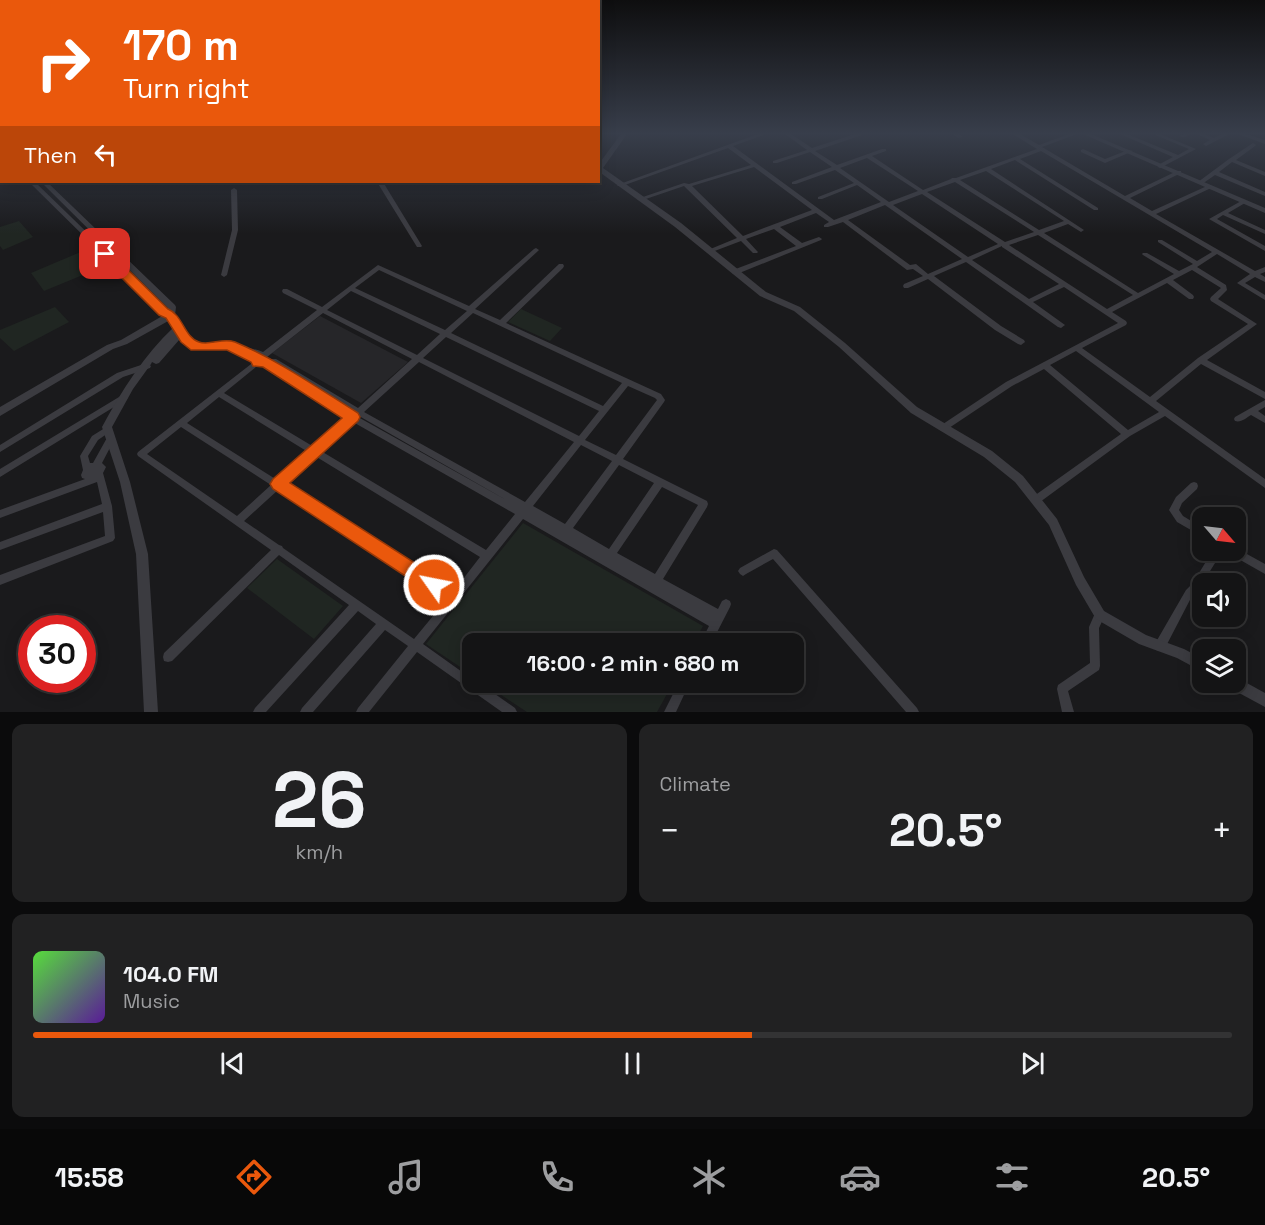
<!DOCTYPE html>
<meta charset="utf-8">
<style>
body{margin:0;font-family:"Space Grotesk",sans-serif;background:#212122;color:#f1f3f6;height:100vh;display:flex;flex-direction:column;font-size:22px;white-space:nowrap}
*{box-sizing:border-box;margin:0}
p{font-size:20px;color:#9d9ea0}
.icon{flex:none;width:33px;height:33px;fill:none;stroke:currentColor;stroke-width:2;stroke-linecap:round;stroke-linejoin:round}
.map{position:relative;height:712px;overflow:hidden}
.details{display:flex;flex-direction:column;gap:12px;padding:12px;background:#0b0b0c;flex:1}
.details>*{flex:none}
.top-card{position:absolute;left:0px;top:0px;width:600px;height:183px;box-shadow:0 3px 15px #0003,0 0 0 2px #333334;background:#ea580c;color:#fff;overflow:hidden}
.needle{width:39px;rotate:118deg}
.fabs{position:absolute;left:1192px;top:507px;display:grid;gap:12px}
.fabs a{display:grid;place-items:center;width:54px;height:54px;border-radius:12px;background:#141415;box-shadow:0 3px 15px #0003,0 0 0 2px #333334;font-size:30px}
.speed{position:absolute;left:18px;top:615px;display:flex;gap:12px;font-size:30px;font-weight:700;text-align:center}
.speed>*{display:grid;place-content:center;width:78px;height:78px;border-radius:50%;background:#141415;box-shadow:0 3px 15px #0003,0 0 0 2px #333334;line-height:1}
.speed .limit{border:9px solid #d22;background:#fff;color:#111}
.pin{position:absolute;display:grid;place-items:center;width:51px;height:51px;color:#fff;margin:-26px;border-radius:12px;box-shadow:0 3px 9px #0006}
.me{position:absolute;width:66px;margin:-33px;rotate:303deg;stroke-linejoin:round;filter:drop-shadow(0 0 4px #0008)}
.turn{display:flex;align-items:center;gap:21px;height:126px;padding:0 24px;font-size:27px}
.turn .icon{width:78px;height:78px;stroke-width:2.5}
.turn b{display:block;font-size:42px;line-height:51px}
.then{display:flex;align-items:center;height:57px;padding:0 24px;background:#0003;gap:12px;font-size:22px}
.big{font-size:45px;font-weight:600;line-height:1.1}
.details .tile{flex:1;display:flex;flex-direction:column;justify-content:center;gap:9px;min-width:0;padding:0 21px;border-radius:12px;background:#212122}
.details .dial{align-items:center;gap:0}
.dial b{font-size:78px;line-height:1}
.song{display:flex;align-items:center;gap:18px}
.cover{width:72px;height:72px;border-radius:9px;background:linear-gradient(135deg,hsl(110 70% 55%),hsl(270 70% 35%))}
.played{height:6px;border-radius:3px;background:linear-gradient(90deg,#ea580c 60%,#333334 60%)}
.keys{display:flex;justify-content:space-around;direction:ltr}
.heat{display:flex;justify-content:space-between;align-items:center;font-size:33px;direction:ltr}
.details .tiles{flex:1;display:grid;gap:12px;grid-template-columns:1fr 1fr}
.tile:last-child{grid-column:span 2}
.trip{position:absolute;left:462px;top:633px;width:342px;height:60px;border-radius:12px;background:#141415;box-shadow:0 3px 15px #0003,0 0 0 2px #333334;font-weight:600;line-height:60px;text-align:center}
.tab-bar{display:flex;height:96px;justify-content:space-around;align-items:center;background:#080808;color:#9d9ea0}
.tab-bar .icon{width:42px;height:42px}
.tab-bar .selected{color:#ea580c}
.tab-bar b{font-size:27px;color:#f1f3f6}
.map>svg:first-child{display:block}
.built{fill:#262629}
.green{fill:#202622}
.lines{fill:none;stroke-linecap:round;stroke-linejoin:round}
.minor{fill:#3b3b40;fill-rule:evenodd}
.tertiary{fill:#3b3b40;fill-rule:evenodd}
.route{fill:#ea580c;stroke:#983908;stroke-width:1.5}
</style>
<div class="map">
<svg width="1265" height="712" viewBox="0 0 1265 712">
<rect width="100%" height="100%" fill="#1a1a1c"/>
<path class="built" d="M320,316L408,362L361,403L272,353Z"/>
<path class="green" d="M19,221L33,237L3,250L0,246V227Z
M90,248L107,265L44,291L31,273Z
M55,307L69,322L14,351L0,338V330Z
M521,309L562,328L550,341L508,322Z
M523,523L703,626L694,643L472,644V675L426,644Z
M277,559L343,606L314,639L247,588Z
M483,683H673L657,712H527Z"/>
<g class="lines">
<path class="minor" d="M758,134H766L733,146L834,220L881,202L857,185L822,199H818V197L854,183L835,170L796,184H792V182L832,167L810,152L777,163H773V161L807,150L785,134H791L812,148L855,134H863L862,135L815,151L837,165L882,149H886V151L872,156L923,190L951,179L952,178H956L1037,149L1013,134H1020L1039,145L1069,134H1077L1042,147L1125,196L1177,171H1181V173L1130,198L1152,211L1207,186H1211V188L1156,214L1255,271L1265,267V272L1260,274L1265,277V282L1255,277L1245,283L1265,295V300L1237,283L1250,274L1217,254L1197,267L1226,285L1227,290L1218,299L1257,324L1207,360L1265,392V399L1201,364L1156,401L1265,479V488L1165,416L1130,436L1040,502L1037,503L1034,502L1033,499L1034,496L1121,434L1044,369L1012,386L946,430L943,431L940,430L939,428L940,426L1006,382L1118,323L1064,287L1033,302L1065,325L1061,328L1058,327L966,262L934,276L1001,326L1024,340L1025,342L1021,345L1018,344L995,330L928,279L908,288H904L903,286L904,284L923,276L913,269L907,270L843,222L828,227H824V225L829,222L816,213L780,227L802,243L819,237L822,239L821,240L737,274H733L732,272L733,270L796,246L774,229L746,239L757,251L758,252L757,253H753L741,241L712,252H708L707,251L708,250L737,238L686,188L684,186L640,201L637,199L684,183L689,184L751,165L728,148L622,186H618L617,185ZM1041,151L1212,252L1197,261L1162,240H1158V242L1193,264L1179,271L1147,253H1143L1142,254L1143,255L1174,274L1138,293L1044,233L1068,224L1081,232L1084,230L991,169L1015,160L1094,210H1098V208L1020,159ZM867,158L918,191L889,202L840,168ZM754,167L812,210L743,236L692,186ZM986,171L1064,221L1039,230L960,180ZM955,182L1034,232L1005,242L927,192ZM922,194L998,244L968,257L893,205ZM885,205L962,259L928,274L916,264L910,265L848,220ZM1038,235L1133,295L1107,309L1009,245ZM1002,246V247L1059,284L1029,299L972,260ZM1192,270L1221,288L1211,297L1210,299L1211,301L1248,324L1198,358L1150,397L1082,348L1126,325L1127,323L1126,321L1112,312L1167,283L1189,299H1193L1194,297L1193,295L1173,280ZM1076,351L1159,412L1128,430L1050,365Z
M953,134H959L963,137L958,138Z
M1120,134H1127L1178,155L1189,149L1153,134H1160L1196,149L1160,168L1158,167V165L1173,157Z
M1183,134H1190L1185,137H1181L1180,136Z
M1197,134H1204L1214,138L1222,134H1229L1206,146L1203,144L1210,140Z
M1238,134H1246L1265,140V144Z
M1253,143L1256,145L1255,146L1236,160L1265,172V176L1232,162L1219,172L1265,192V196L1215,175L1202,184H1198V182L1229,159Z
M1083,149L1105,159L1128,150L1133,151L1105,163L1081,152V150Z
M377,182H383L422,246L421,247H417Z
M234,188L237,190L238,230L227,275L224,277L221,275L232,230L231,190Z
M1243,200L1246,202L1245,203L1228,213L1265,230V234L1223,215L1217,219L1265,246V251L1209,219Z
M536,248L539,250L538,251L475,309L500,320L559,264H563L564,266L563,268L506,323L661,394L665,400L664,402L623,459L707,501L708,504L707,507L663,579L718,609L722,601L726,599L730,601L731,604L730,607L711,644H700L709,626L523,519L423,644L472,679V682H478L515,708L517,712H502L417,652L369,712H356L358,708L408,646L385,630L313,712H300L302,708L376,624L358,611L266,712H253L255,708L349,605L279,555L172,661L168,662L164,661L163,657L164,653L271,550L138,456L137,454L138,452L255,361L233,350L193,349L179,334L178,332L179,330H185L198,344C220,343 241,344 263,352L317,310L283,293L282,291L283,289H287L322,307L378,265L469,306L534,249ZM379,270L467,311L445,330L355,288ZM351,291L440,334L417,355L327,310ZM323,313L412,359L358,408L276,359H270L269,361L265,359L262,362L261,360L262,359L261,357H267ZM473,313L622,383L603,406L451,333ZM446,337L599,411L579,436L423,358ZM262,362V364L347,418L314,447L224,393ZM419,362L574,442L525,502L364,412ZM628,386L655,398L657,400L616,455L585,440ZM219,397L308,452L277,480L187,423ZM359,416L508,501L358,417ZM353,422L515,514L486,550L321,451ZM181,427L271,485L237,516L147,454ZM581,445L612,461L565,524L533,506ZM315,456L480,557L453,592L284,484ZM619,465L654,483L609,549L573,528ZM662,487L698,505L655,574L617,553ZM278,490L447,599L414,639L283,548L282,546L279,545L244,521Z
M147,363L151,366L150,368L123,377L0,452V445L117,373Z
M124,394L127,395L128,397L127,399L0,477V469Z
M1265,400V407L1258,411L1265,416V423L1251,415C1246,418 1241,423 1235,421L1234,419L1235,417Z
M108,426L111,427L112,429L111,431L98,440L88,456L90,463H93L108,436L111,435L114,436L115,438L102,463L106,467L103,473L112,506L115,538L113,541L0,585V575L105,536L103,512L0,550V542L102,504L97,482L0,518V510L85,479L82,478L81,475L83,470L80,456L92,436Z
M1194,482L1197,483L1198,486L1197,489L1182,503L1179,510L1183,516L1203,528V537L1177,522L1169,510L1176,497L1191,483Z
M1236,548L1265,564V574L1228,553L1227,550H1236Z
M774,549L777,550L917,708L919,712H906L773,559L746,574L743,576L740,574L738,571L740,568Z
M1213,550H1223L1199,589L1192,596L1164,650L1160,651L1156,650L1155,646L1156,642L1186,590L1193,583Z
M1100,610L1104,611L1105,615L1099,628L1100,666L1099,670L1068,691L1074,712H1062L1057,689L1058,685L1090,663L1089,627L1096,611Z
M679,682H690L676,712H664Z"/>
<path class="tertiary" d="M621,134H627L603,168L681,223L766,292L800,307L845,343L917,407L992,451L1023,476L1057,519L1084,577L1104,611L1146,635L1184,649L1203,659V672L1177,658L1139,644L1096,619L1076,585L1049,525L1015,482L984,457L911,413L839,347L794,311L760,296L675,227L598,171V165Z
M1083,134H1091L1265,208V213Z
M0,136H2V141L0,140Z
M0,148H2V154L0,153Z
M0,175H2V180H0Z
M29,182H35L167,310L168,308L41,182H47L175,305L176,307L175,315L186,332L159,363L156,364L152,362L151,364L133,389L112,427L130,482L148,554L158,712H144L136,554L120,482L102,427C122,390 144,355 174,327L170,320L127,344L113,349L0,416V407L107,345L121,340L164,315Z
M1236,677L1265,693V707L1228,687L1227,682H1236Z"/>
</g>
<linearGradient id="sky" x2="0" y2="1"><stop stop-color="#0e0e0f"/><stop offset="0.57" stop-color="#383e4b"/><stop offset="1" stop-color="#383e4b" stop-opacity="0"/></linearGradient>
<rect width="1265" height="234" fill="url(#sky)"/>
<path class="route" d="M105,251L110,252L168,309C183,315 184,337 199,342C210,346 223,337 235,342C278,360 318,388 358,413L360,417L358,421L290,483L440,579L443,585L440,591L434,593L428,591L273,489L270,484L273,479L342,418L263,367L253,366L251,362L227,350H191L181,342L166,318L159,315L101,257L100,254Z"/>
</svg>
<div class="fabs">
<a><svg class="needle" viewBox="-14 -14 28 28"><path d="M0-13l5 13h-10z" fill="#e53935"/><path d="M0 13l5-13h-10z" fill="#9d9ea0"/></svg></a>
<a><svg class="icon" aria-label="sound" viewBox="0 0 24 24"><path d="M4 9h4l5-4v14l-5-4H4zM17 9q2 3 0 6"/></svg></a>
<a><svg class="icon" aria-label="layers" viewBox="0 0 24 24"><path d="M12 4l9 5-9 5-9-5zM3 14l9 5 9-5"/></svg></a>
</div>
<div class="speed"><div class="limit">30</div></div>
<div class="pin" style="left:105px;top:254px;background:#d93025"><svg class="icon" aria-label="arrive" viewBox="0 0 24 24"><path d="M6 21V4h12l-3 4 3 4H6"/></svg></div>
<svg class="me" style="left:434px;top:585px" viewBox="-20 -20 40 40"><circle r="17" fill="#ea580c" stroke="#fff" stroke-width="3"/><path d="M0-11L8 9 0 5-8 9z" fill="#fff"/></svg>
<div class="trip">16:00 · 2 min · 680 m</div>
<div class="top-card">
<div class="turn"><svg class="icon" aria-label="right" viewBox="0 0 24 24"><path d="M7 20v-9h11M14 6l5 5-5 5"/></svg><div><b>170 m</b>Turn right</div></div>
<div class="then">Then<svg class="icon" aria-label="left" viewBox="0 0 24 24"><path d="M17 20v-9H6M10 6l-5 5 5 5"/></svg></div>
</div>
</div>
<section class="details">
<div class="tiles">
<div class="tile dial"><b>26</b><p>km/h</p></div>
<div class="tile"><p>Climate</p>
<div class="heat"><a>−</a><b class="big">20.5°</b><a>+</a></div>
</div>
<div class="tile">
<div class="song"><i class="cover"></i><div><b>104.0 FM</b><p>Music</p></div></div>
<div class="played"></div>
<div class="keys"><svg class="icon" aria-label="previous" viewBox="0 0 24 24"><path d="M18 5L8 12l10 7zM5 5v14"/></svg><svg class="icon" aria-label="pause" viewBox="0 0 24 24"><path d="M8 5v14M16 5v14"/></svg><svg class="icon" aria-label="next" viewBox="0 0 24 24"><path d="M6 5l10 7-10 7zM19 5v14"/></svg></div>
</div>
</div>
</section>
<nav class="tab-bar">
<b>15:58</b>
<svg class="icon selected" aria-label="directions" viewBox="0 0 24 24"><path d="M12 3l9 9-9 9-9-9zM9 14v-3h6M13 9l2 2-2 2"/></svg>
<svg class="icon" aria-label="music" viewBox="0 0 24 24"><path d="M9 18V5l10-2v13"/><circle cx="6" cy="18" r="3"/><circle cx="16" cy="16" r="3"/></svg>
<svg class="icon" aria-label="phone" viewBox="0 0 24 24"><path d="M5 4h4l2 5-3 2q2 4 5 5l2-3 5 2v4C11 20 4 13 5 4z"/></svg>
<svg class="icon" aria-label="climate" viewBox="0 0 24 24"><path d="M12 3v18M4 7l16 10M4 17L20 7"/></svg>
<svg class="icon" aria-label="car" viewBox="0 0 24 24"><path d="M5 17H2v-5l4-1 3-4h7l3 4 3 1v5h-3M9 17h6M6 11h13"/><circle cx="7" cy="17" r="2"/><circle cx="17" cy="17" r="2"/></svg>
<svg class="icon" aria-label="filters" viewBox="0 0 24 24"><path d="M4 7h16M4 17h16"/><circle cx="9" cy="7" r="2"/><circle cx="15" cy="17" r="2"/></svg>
<b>20.5°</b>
</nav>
